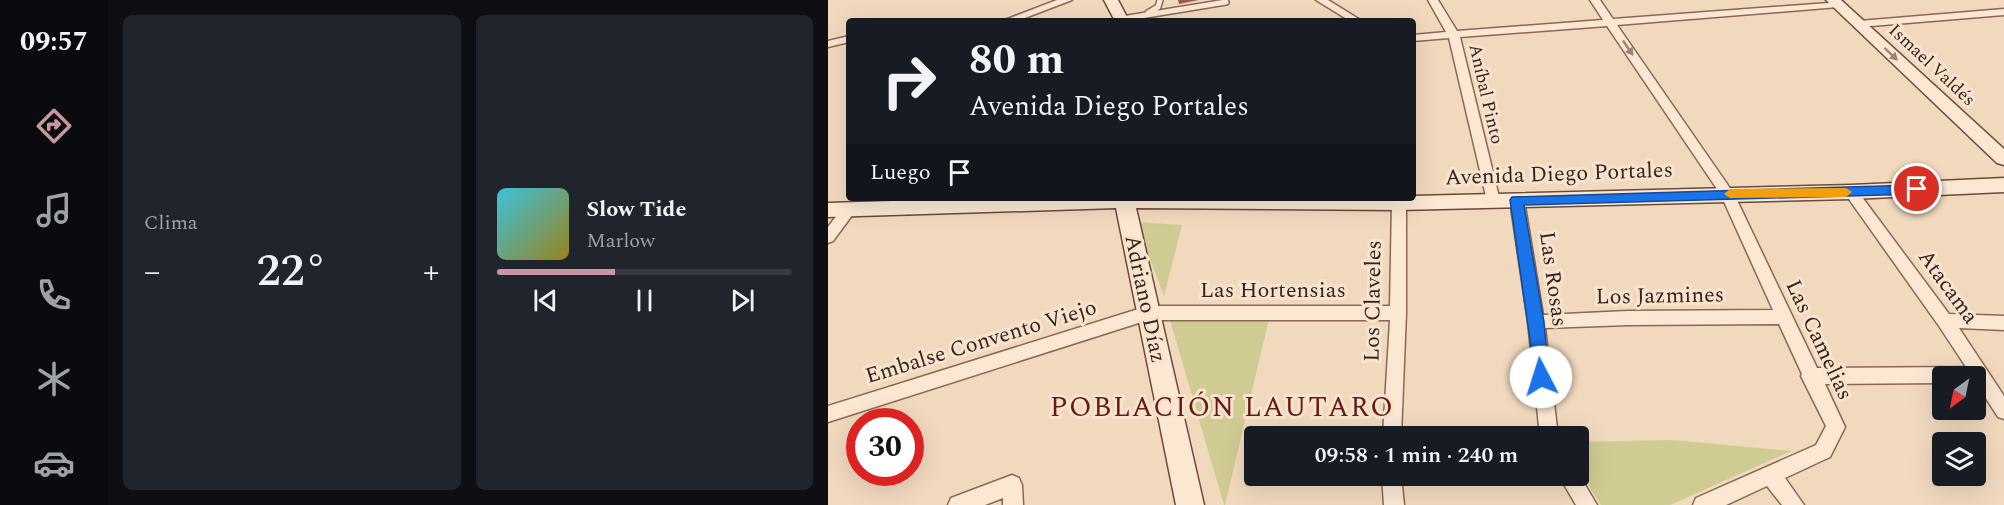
<!DOCTYPE html>
<html lang="es">
<meta charset="utf-8">
<style>
body{margin:0;font-family:Spectral,serif;background:#20242c;color:#f1f3f6;height:100vh;display:flex;flex-direction:column;font-size:22px;white-space:nowrap}
*{box-sizing:border-box;margin:0}
p{font-size:20px;color:#9ea1a6}
.icon{flex:none;width:33px;height:33px;fill:none;stroke:currentColor;stroke-width:2;stroke-linecap:round;stroke-linejoin:round}
.map{position:relative;flex:1;overflow:hidden}
.details{display:flex;flex-direction:column;gap:15px;padding:15px;background:#0d0f14;width:720px}
.details>*{flex:none}
.hud{position:absolute;left:18px;top:18px;width:570px;height:183px;border-radius:6px;box-shadow:0 6px 24px #0002;background:#171b24;color:#f1f3f6;overflow:hidden}
.needle{width:39px;rotate:213deg}
.buttons{position:absolute;left:1104px;top:366px;display:grid;gap:12px}
.buttons a{display:grid;place-items:center;width:54px;height:54px;border-radius:6px;background:#171b24;box-shadow:0 6px 24px #0002;font-size:30px}
.speed{position:absolute;left:18px;top:408px;display:flex;gap:12px;font-size:30px;font-weight:700;text-align:center}
.speed>*{display:grid;place-content:center;width:78px;height:78px;border-radius:50%;background:#171b24;box-shadow:0 6px 24px #0002;line-height:1}
.speed .limit{border:9px solid #d22;background:#fff;color:#111}
.pin{position:absolute;display:grid;place-items:center;width:51px;height:51px;color:#fff;margin:-26px;border:3px solid #fff;border-radius:50%;box-shadow:0 2px 6px #0007}
.me{position:absolute;width:66px;margin:-33px;rotate:355deg;stroke-linejoin:round;filter:drop-shadow(0 0 4px #0008)}
.turn{display:flex;align-items:center;gap:21px;height:126px;padding:0 24px;font-size:27px}
.turn .icon{width:78px;height:78px;stroke-width:2.5}
.turn b{display:block;font-size:42px;line-height:51px}
.then{display:flex;align-items:center;height:57px;padding:0 24px;background:#0003;gap:12px;font-size:22px}
.big{font-size:45px;font-weight:600;line-height:1.1}
.details .card{flex:1;display:flex;flex-direction:column;justify-content:center;gap:9px;min-width:0;padding:0 21px;border-radius:9px;background:#20242c}
.song{display:flex;align-items:center;gap:18px}
.cover{width:72px;height:72px;border-radius:9px;background:linear-gradient(135deg,hsl(190 70% 55%),hsl(50 70% 35%))}
.played{height:6px;border-radius:3px;background:linear-gradient(90deg,#cb95a1 40%,#363941 40%)}
.keys{display:flex;justify-content:space-around;direction:ltr}
.heat{display:flex;justify-content:space-between;align-items:center;font-size:33px;direction:ltr}
.details .tiles{flex:1;display:grid;gap:15px;grid-template-columns:repeat(2,1fr)}
.trip{position:absolute;left:416px;top:426px;width:345px;height:60px;border-radius:6px;background:#171b24;box-shadow:0 6px 24px #0002;font-weight:600;line-height:60px;text-align:center}
main{display:flex;flex:1;min-height:0}
.tabs{display:flex;flex-direction:column;width:108px;justify-content:space-around;align-items:center;background:#090b0e;color:#9ea1a6}
.tabs .icon{width:42px;height:42px}
.tabs .selected{color:#cb95a1}
.tabs b{font-size:27px;color:#f1f3f6}
.map>svg:first-child{display:block}
.green{fill:#cfcb92}
.lines{fill:none;stroke-linecap:round;stroke-linejoin:round}
.lane-casing{stroke:#8a6856;stroke-width:8}
.street-casing{stroke:#8a6856;stroke-width:3}
.secondary-casing{stroke:#6c4939;stroke-width:3}
.lane{stroke:#fbe7d2;stroke-width:5}
.street{fill:#fbe7d2;fill-rule:evenodd}
.secondary{fill:#fbe7d2;fill-rule:evenodd}
.shaded-wall{fill:#925f4f}
.oneway{fill:#9a8676}
.route{fill:#1a73e8;stroke:#114b97;stroke-width:1.5}
.slow{fill:#f59e0b}
.labels{text-anchor:middle;dominant-baseline:central;stroke-width:6;stroke-linejoin:round;paint-order:stroke}
.far-street-label{font-size:18px;fill:#38241b;stroke:#f8e4ce}
.street-label{font-size:22px;fill:#38241b;stroke:#f8e4ce}
.near-neighbourhood-label{font-size:28px;letter-spacing:1.5px;fill:#681a18;stroke:#f8e4ce}
</style>
<main>
<nav class="tabs">
<b>09:57</b>
<svg class="icon selected" aria-label="directions" viewBox="0 0 24 24"><path d="M12 3l9 9-9 9-9-9zM9 14v-3h6M13 9l2 2-2 2"/></svg>
<svg class="icon" aria-label="music" viewBox="0 0 24 24"><path d="M9 18V5l10-2v13"/><circle cx="6" cy="18" r="3"/><circle cx="16" cy="16" r="3"/></svg>
<svg class="icon" aria-label="phone" viewBox="0 0 24 24"><path d="M5 4h4l2 5-3 2q2 4 5 5l2-3 5 2v4C11 20 4 13 5 4z"/></svg>
<svg class="icon" aria-label="climate" viewBox="0 0 24 24"><path d="M12 3v18M4 7l16 10M4 17L20 7"/></svg>
<svg class="icon" aria-label="car" viewBox="0 0 24 24"><path d="M5 17H2v-5l4-1 3-4h7l3 4 3 1v5h-3M9 17h6M6 11h13"/><circle cx="7" cy="17" r="2"/><circle cx="17" cy="17" r="2"/></svg>
</nav>
<section class="details">
<div class="tiles">
<div class="card"><p>Clima</p>
<div class="heat"><a>−</a><b class="big">22°</b><a>+</a></div>
</div>
<div class="card">
<div class="song"><i class="cover"></i><div><b>Slow Tide</b><p>Marlow</p></div></div>
<div class="played"></div>
<div class="keys"><svg class="icon" aria-label="previous" viewBox="0 0 24 24"><path d="M18 5L8 12l10 7zM5 5v14"/></svg><svg class="icon" aria-label="pause" viewBox="0 0 24 24"><path d="M8 5v14M16 5v14"/></svg><svg class="icon" aria-label="next" viewBox="0 0 24 24"><path d="M6 5l10 7-10 7zM19 5v14"/></svg></div>
</div>
</div>
</section>
<div class="map">
<svg width="1176" height="505" viewBox="0 0 1176 505">
<rect width="100%" height="100%" fill="#f1d9be"/>
<path class="green" d="M308,222L354,225L336,296Z
M441,319L397,505H396L342,320Z
M845,440L963,451L842,505H773L750,468V442Z"/>
<g class="lines">
<defs>
<path id="lane" d="M320,13L330,7L332,0
M294,19L398,2"/>
<path id="street" d="M229,0H244L189,21H174Z
M488,0H500L534,21H522Z
M600,0H610L629,31L775,20L762,0H772L785,19L1014,2V6L1010,7L789,25L906,194L989,368L1138,367L1111,326L1018,195L1016,192L1023,187L1028,189L1121,314L1176,316V330L1131,328L1176,396V419L1170,417L1148,383V376H1114V383L997,384L1017,427L1002,457L957,478L976,505H954L939,486L898,505H865L868,498L988,445L998,426L973,376L974,374L951,324L800,325L717,328L730,436H712L700,322L682,200L684,196H694L696,200L715,315L800,311L945,310L893,195L779,26L632,37L672,201L665,206L660,205L621,38L585,41V35L618,32Z
M1176,9V15L1031,27L1026,24L1031,21Z
M21,36V42L0,47V41Z
M571,198L578,203V313L573,436H555L562,320H320L0,422V406L320,306H562L564,203Z
M21,205L28,210L5,241L0,243V227L16,206Z
M750,473L769,505H748L731,476H750Z
M184,475L191,478L194,485L195,505H175V498L157,505H120L123,498Z
M554,476H573L576,505H556Z"/>
<path id="secondary" d="M276,0H290L301,21H287Z
M998,0H1013L1176,149V165L1169,163Z
M1176,178V192L1023,199L571,210L308,208L376,505H348L288,208L0,217V203L162,198H585V196L1023,185Z"/>
</defs>
<use href="#lane" class="lane-casing"/>
<use href="#street" class="street-casing"/>
<use href="#secondary" class="secondary-casing"/>
<use href="#lane" class="lane"/>
<use href="#street" class="street"/>
<use href="#secondary" class="secondary"/>
</g>
<path class="shaded-wall" d="M350,0H371L351,4Z"/>
<defs><path id="oneway-solid" d="M-6-.8H1V-3.2L6.5 0L1 3.2V.8H-6Z" transform="scale(1.5)"/></defs>
<g class="oneway">
<use href="#oneway-solid" transform="translate(800 48) rotate(56)"/>
<use href="#oneway-solid" transform="translate(1063 54) rotate(43)"/>
</g>
<path class="route" d="M1089,185L1095,189L1089,194L696,205L716,322L721,377L719,382L713,384L708,382L682,200L684,197Z"/>
<path class="slow" d="M1018,188L1024,192L1018,197L902,198L896,194L902,189Z"/>
<g class="labels">
<g class="far-street-label">
<text transform="translate(1104 65) rotate(43)">Ismael Valdés</text>
<text transform="translate(658 94) rotate(77)">Aníbal Pinto</text>
</g>
<g class="street-label">
<text transform="translate(731 174) rotate(-2)">Avenida Diego Portales</text>
<text transform="translate(725 279) rotate(82)">Las Rosas</text>
<text transform="translate(1120 287) rotate(54)">Atacama</text>
<text x="445" y="290">Las Hortensias</text>
<text transform="translate(832 296) rotate(-1)">Los Jazmines</text>
<text transform="translate(317 299) rotate(78)">Adriano Díaz</text>
<text transform="translate(545 301) rotate(-89)">Los Claveles</text>
<text transform="translate(991 340) rotate(65)">Las Camelias</text>
<text transform="translate(153 342) rotate(-17)">Embalse Convento Viejo</text>
</g>
<g class="near-neighbourhood-label">
<text x="394" y="407">POBLACIÓN LAUTARO</text>
</g>
</g>
</svg>
<div class="buttons">
<a><svg class="needle" viewBox="-14 -14 28 28"><path d="M0-13l5 13h-10z" fill="#e53935"/><path d="M0 13l5-13h-10z" fill="#9ea1a6"/></svg></a>
<a><svg class="icon" aria-label="layers" viewBox="0 0 24 24"><path d="M12 4l9 5-9 5-9-5zM3 14l9 5 9-5"/></svg></a>
</div>
<div class="speed"><div class="limit">30</div></div>
<div class="pin" style="left:1089px;top:189px;background:#d93025"><svg class="icon" aria-label="arrive" viewBox="0 0 24 24"><path d="M6 21V4h12l-3 4 3 4H6"/></svg></div>
<svg class="me" style="left:713px;top:377px" viewBox="-20 -20 40 40"><circle r="19" fill="#fff"/><path d="M0-13L10 11 0 6-10 11z" fill="#1a73e8"/></svg>
<div class="trip">09:58 · 1 min · 240 m</div>
<div class="hud">
<div class="turn"><svg class="icon" aria-label="right" viewBox="0 0 24 24"><path d="M7 20v-9h11M14 6l5 5-5 5"/></svg><div><b>80 m</b>Avenida Diego Portales</div></div>
<div class="then">Luego<svg class="icon" aria-label="arrive" viewBox="0 0 24 24"><path d="M6 21V4h12l-3 4 3 4H6"/></svg></div>
</div>
</div>
</main>
